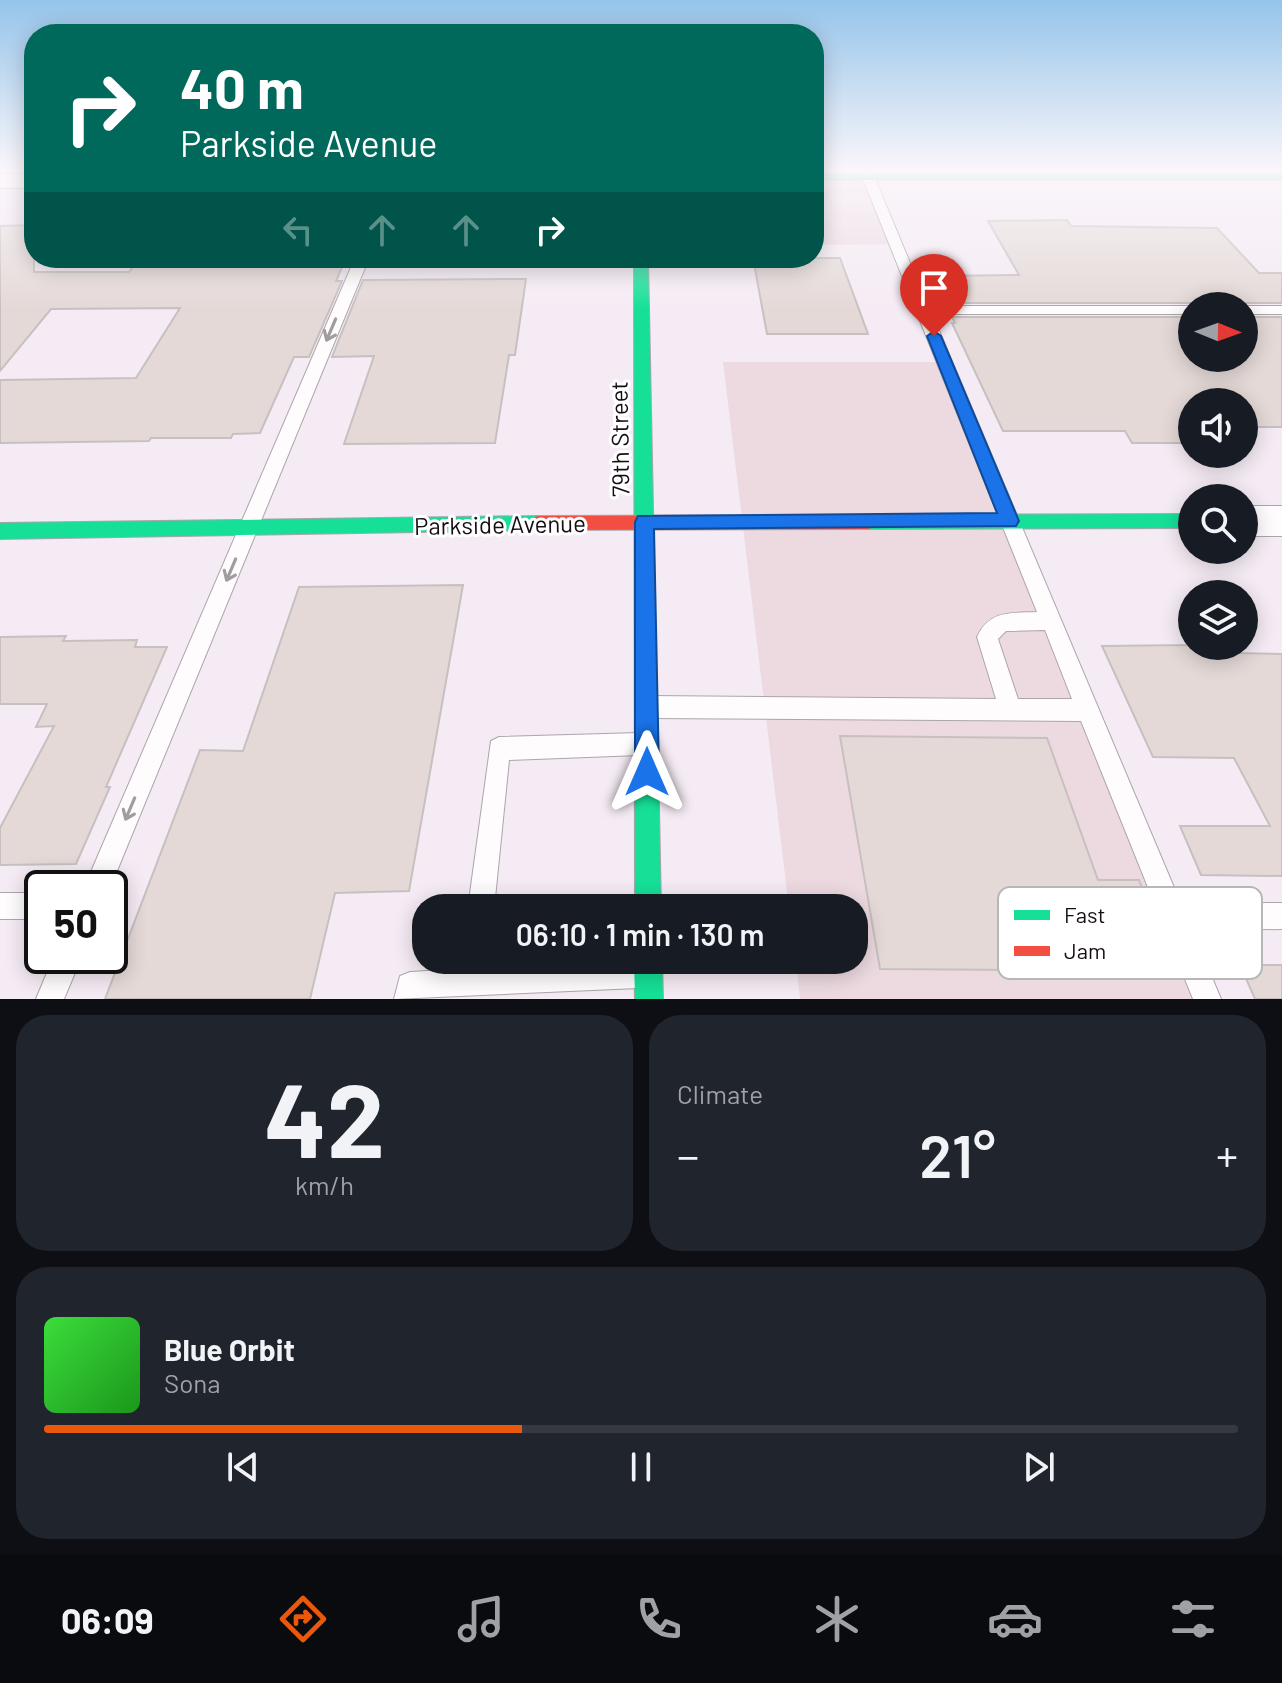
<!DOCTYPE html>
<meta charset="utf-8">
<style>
body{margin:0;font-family:Barlow,sans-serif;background:#20242c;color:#f1f3f6;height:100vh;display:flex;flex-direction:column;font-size:30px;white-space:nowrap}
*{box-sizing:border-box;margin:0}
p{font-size:26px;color:#9ea1a6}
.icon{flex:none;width:44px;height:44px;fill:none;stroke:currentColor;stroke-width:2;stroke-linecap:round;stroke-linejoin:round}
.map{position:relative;height:999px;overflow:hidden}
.side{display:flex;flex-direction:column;gap:16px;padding:16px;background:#0d0f14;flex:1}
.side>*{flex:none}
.top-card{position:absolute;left:24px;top:24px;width:800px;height:244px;border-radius:32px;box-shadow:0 4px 20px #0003;background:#00695c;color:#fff;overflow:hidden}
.needle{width:52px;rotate:91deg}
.buttons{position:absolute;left:1178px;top:292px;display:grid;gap:16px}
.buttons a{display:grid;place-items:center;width:80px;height:80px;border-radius:50%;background:#171b24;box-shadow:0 4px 20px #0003;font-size:40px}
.speed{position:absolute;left:24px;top:870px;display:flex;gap:16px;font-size:40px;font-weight:700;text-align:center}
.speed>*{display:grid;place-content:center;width:104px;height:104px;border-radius:50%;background:#171b24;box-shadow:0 4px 20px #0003;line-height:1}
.speed .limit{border:4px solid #111;border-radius:12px;background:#fff;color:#111}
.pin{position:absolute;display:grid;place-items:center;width:68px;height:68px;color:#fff;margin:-82px -34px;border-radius:50% 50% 50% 0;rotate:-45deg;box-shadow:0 0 8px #0007}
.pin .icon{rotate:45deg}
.me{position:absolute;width:88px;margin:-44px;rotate:0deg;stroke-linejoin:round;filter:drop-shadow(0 0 6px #0008)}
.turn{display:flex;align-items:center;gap:28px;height:168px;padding:0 24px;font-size:36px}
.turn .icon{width:104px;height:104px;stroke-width:2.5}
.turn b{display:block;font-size:56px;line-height:68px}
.lanes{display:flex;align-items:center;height:76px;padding:0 24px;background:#0003;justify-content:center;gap:40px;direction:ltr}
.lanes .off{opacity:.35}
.big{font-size:60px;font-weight:600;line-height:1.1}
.side .widget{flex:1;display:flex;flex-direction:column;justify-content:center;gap:12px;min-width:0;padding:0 28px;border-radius:32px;background:#20242c}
.side .dial{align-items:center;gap:0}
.dial b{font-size:104px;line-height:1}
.song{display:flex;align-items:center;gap:24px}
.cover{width:96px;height:96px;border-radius:12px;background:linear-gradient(135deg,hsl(120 70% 55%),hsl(120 70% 35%))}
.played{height:8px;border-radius:4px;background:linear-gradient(90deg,#ea580c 40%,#363941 40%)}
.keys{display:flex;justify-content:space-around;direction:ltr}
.heat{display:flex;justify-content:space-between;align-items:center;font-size:44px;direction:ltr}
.side .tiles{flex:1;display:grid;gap:16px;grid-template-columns:1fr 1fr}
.widget:last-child{grid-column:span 2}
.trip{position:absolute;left:412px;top:894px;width:456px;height:80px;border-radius:32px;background:#171b24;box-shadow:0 4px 20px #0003;font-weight:600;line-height:80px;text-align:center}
.tabs{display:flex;height:128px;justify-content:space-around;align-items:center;background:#090b0e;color:#9ea1a6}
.tabs .icon{width:56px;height:56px}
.tabs .current{color:#ea580c}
.tabs b{font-size:36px;color:#f1f3f6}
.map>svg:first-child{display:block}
.commercial{fill:#eddae1}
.building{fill:#e4d9d7;stroke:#c7c0c0;stroke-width:2}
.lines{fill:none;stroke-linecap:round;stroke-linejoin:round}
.lane-casing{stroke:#aca5ab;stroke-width:2}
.street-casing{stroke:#aca5ab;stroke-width:2}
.fast-casing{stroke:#aca5ab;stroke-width:2}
.jam-casing{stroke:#aca5ab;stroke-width:2}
.lane{fill:#fefcfd;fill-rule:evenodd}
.street{fill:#fefcfd;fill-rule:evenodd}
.fast{fill:#16e098;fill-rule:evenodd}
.jam{fill:#f24e42;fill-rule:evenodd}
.oneway{stroke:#a09d9f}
.route{fill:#1a73e8;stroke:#114b97;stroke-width:2}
.labels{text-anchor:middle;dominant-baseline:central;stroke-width:6;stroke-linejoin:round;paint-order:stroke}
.street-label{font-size:24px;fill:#140e13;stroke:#fff}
.key{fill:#fff;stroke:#b8b7b8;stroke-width:2}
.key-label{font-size:22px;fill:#140e13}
</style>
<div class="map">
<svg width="1282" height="999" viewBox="0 0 1282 999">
<rect width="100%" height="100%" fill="#f5ebf4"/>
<path class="commercial" d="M814,169H865L896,244L814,245Z
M723,362H945L1207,999H800L796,960H854V908H789Z"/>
<path class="building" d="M1067,220L1071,226L1217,228L1259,273H1282V303H1242L1239,306H1197L1194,303H946L933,276L1019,275L988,221Z
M34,225V272H129L140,258H346L336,281H342L309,357H294L260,433L233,434L231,438H151L149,441L0,443V380L136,378L180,308L51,309L0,371V226Z
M753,258H840L868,334H767Z
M526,279L515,355H509L495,443L344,444L374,356L332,357L363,280Z
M952,317H1192V358H1244V317H1282V427H1244V402H1192V427H1179L1189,443H1132L1125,431H1003L952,323H955Z
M463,585L409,891L335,893L310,999H105L200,750L243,751L299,587Z
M66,636L63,641L137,640L135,647H167L106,787H110L76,864L0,865V828L54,726L36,727L47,704H0V637Z
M1192,645L1231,646L1235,653L1282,654V876L1201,875L1180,826H1270L1234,758L1153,757L1102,646Z
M840,736L1047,738L1098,880H1139L1174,971L880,969Z
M1240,965H1282V999H1255Z"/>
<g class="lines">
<defs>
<path id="lane" d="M859,169H871L928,306H1194L1192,314H932L1181,904L1282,903V929L1192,930L1221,999H1193L1081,721L649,718L641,715L638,707L641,699L649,696L996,699L977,637C989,610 1012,613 1037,612ZM1045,630L1072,699H1018L998,639L1006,631Z
M355,258H369L110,888H84Z
M1242,306H1282V314H1244Z
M640,733L648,736L651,744L648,752L640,755L509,760L494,908H468L491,741L499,737Z
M0,893H42V919H0Z
M54,956H82L64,999H36Z
M461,960H489L488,968L638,960L648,964L652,974L648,984L638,988L394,999L400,976L410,972L460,969Z"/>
<path id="street" d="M0,174H34V188H0Z
M1244,506H1282V536H1244Z"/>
<path id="fast" d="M814,174H1282V180H814Z
M634,258H648L661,908H635Z
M1192,514V528L868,529L861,527L859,522L861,517L868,515Z
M538,516L545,518L547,523L545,528L538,530L0,539V523Z
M634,960H662L663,999H635Z"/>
<path id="jam" d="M868,515L875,517L877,522L875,527L868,529L538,530L531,528L529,523L531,518L538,516Z"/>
</defs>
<use href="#lane" class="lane-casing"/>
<use href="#street" class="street-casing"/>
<use href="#fast" class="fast-casing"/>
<use href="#jam" class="jam-casing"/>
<use href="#lane" class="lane"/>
<use href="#street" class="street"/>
<use href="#fast" class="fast"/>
<use href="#jam" class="jam"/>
</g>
<defs><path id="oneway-shaft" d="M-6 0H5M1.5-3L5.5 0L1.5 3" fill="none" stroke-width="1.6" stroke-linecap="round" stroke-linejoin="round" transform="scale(2)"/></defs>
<g class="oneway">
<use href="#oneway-shaft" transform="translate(331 330) rotate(113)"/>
<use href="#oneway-shaft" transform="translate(231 570) rotate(113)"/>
<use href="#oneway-shaft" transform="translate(130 809) rotate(113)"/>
</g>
<linearGradient id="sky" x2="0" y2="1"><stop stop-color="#95c4ea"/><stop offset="0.55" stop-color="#faf6fa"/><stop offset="1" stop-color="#faf6fa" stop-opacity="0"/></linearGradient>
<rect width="1282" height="309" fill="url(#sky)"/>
<path class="route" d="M934,331L941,336L1019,521L1016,526L654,529L659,772L655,780L647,783L639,780L635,772V522L638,516L997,513L927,336Z"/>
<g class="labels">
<g class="street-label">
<text transform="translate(619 439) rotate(-91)">79th Street</text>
<text transform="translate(500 524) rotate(-1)">Parkside Avenue</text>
</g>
</g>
<rect x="998" y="887" width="264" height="92" rx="12" class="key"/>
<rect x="1014" y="910" width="36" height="10" fill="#16e098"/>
<rect x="1014" y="946" width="36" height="10" fill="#f24e42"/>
<g class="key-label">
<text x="1064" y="923">Fast</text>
<text x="1064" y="959">Jam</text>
</g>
</svg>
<div class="buttons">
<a><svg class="needle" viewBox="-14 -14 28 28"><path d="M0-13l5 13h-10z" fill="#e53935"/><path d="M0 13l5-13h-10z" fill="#9ea1a6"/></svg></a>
<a><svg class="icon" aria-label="sound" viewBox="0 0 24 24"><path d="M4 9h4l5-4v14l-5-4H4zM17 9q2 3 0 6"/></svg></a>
<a><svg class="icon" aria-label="search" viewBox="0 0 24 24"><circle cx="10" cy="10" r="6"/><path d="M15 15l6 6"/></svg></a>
<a><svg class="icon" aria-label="layers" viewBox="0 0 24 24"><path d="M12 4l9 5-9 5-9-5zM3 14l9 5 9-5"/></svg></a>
</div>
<div class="speed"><div class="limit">50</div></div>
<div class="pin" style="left:934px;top:336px;background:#d93025"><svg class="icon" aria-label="arrive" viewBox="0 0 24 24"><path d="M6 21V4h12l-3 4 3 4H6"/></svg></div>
<svg class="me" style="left:647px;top:772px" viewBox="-20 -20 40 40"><path d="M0-17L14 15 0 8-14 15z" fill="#1a73e8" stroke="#fff" stroke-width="4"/></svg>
<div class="trip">06:10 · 1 min · 130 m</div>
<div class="top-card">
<div class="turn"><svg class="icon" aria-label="right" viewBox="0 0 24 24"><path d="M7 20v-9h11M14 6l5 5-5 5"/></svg><div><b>40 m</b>Parkside Avenue</div></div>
<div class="lanes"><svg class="icon off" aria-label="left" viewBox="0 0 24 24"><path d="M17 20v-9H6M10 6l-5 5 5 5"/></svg><svg class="icon off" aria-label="ahead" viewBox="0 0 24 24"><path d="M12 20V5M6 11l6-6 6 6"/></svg><svg class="icon off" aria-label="ahead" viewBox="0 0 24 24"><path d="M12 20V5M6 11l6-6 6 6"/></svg><svg class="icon" aria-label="right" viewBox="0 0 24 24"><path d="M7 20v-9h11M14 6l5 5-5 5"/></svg></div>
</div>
</div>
<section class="side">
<div class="tiles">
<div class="widget dial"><b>42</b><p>km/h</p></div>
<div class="widget"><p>Climate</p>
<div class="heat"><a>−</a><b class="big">21°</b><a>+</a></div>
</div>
<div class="widget">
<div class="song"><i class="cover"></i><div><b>Blue Orbit</b><p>Sona</p></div></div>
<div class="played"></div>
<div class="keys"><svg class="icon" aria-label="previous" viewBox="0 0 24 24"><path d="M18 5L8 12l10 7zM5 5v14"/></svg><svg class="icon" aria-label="pause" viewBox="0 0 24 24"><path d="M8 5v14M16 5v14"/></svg><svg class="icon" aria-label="next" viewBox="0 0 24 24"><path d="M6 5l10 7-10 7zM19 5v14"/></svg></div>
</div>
</div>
</section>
<nav class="tabs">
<b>06:09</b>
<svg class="icon current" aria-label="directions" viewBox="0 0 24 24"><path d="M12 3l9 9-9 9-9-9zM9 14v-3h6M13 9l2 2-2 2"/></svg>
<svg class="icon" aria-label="music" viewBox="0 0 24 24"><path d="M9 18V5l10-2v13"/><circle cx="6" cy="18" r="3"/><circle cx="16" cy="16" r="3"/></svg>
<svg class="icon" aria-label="phone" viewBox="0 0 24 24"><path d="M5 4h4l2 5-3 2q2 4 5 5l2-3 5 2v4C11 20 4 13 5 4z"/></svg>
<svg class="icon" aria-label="climate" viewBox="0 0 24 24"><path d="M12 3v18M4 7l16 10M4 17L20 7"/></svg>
<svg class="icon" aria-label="car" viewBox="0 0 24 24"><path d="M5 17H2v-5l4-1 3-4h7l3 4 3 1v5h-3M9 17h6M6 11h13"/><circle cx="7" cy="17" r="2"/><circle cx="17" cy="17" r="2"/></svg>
<svg class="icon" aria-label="filters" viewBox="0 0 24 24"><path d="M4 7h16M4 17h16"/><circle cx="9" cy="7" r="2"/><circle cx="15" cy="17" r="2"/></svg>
</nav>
